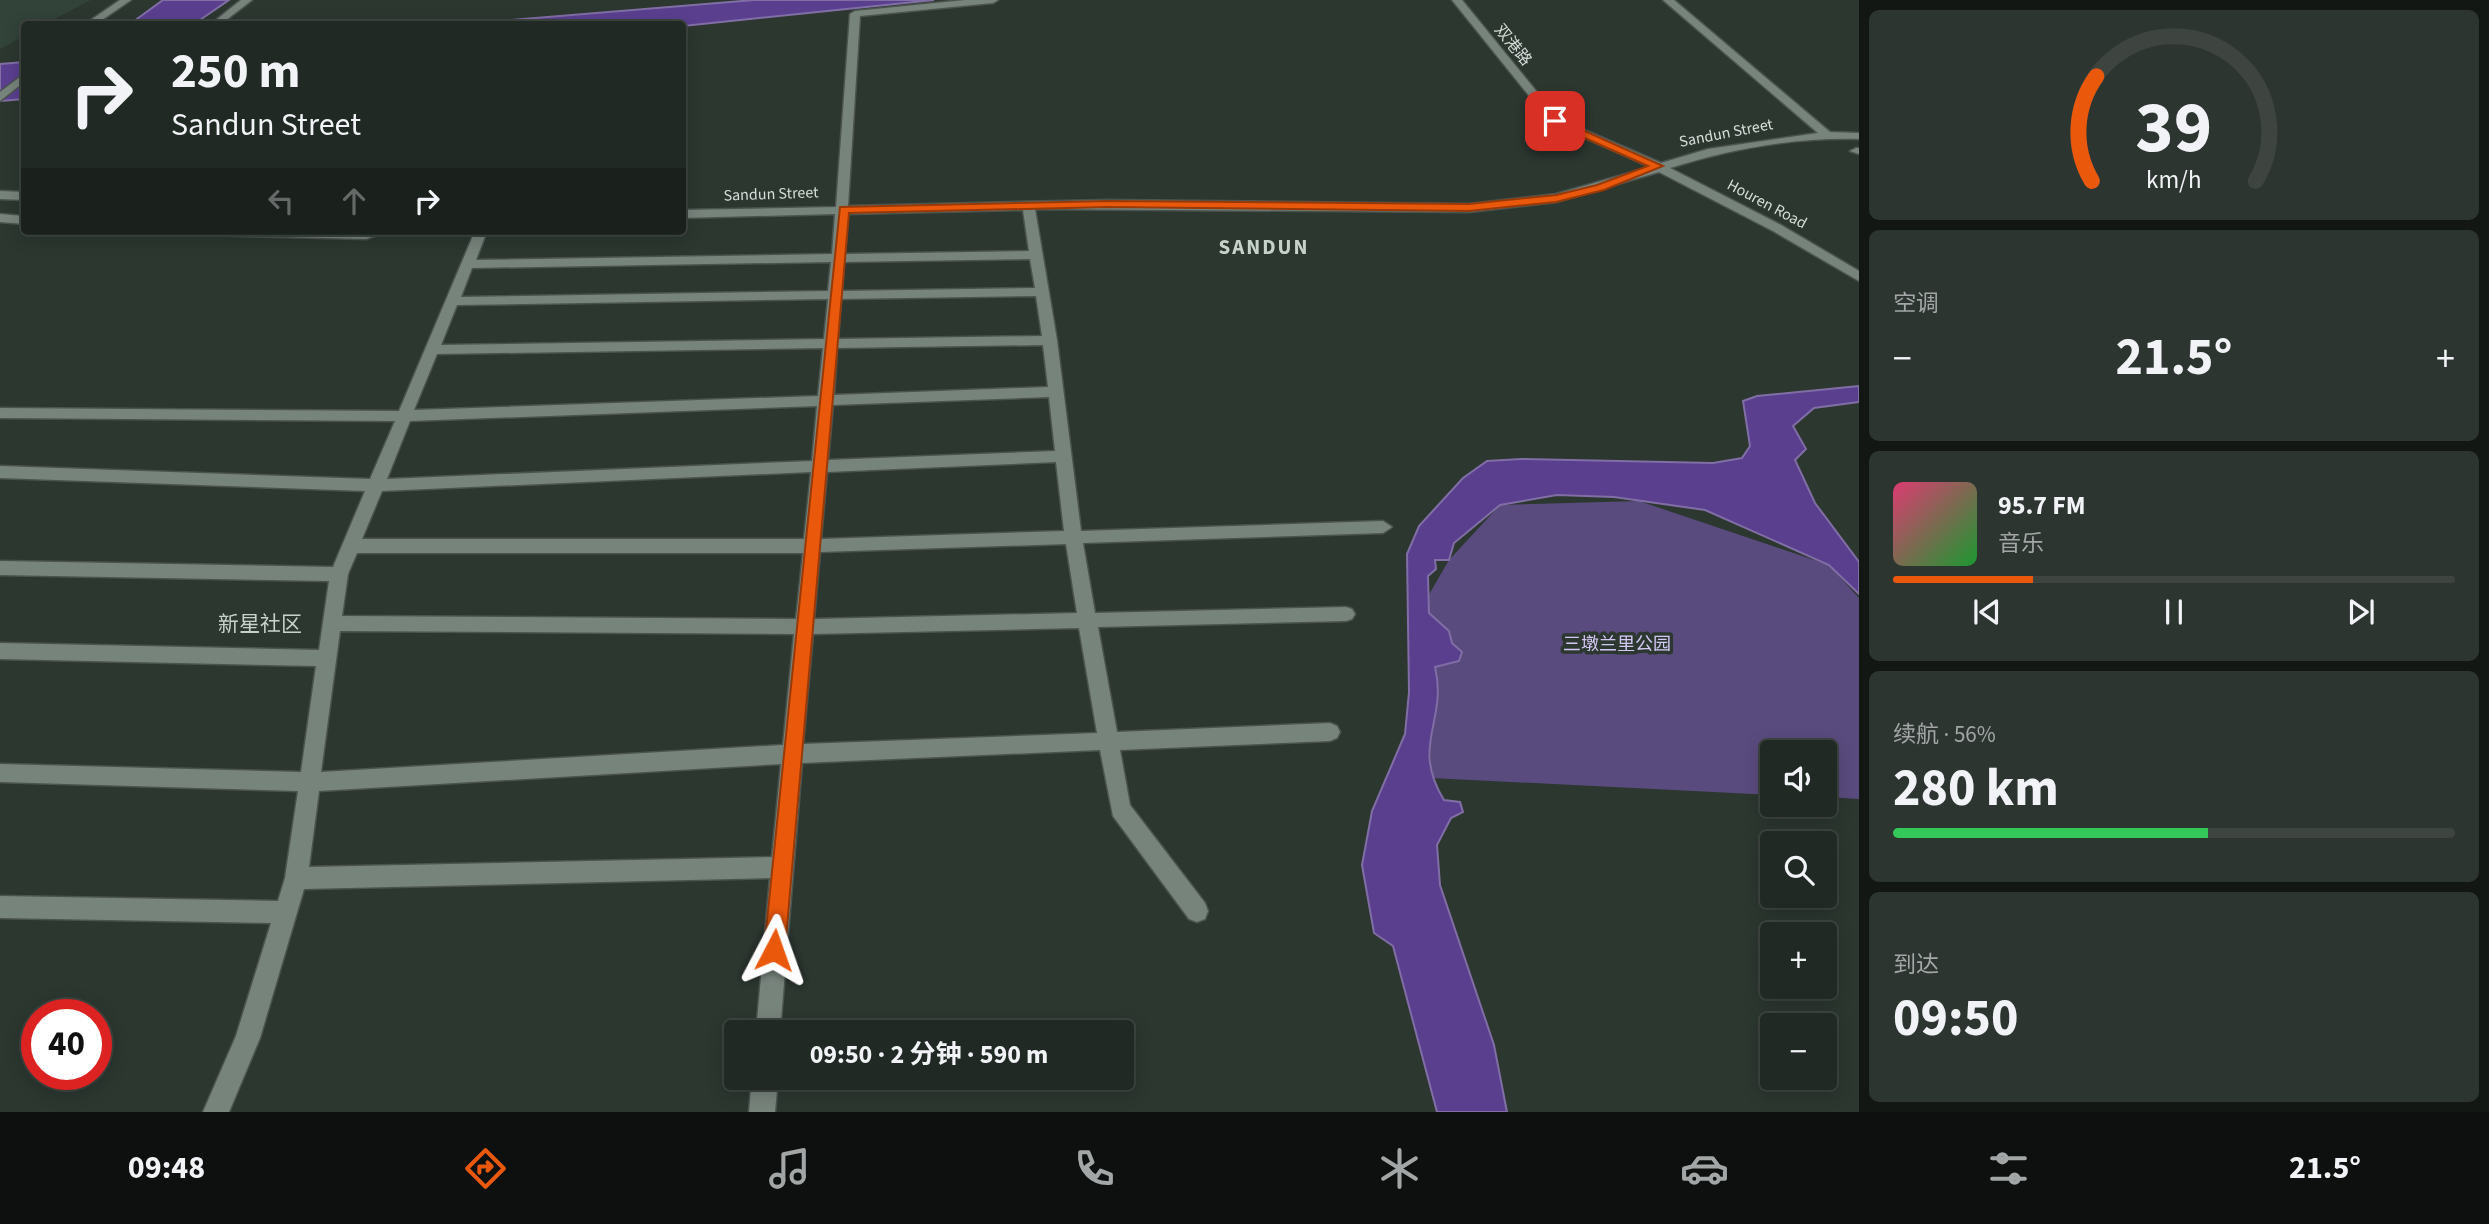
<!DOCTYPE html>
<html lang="zh">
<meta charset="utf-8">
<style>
body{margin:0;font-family:"Source Sans 3","Noto Sans SC",sans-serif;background:#2d3531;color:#f1f3f6;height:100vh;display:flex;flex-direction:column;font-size:26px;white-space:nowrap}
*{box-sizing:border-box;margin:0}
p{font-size:23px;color:#a2a6a6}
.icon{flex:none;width:38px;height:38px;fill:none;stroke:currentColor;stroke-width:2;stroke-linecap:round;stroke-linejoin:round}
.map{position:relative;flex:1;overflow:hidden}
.drawer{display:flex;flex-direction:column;gap:10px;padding:10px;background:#121714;width:630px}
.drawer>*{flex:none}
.guide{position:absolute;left:21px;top:21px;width:665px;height:214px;border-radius:7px;box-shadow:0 4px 18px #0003,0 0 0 2px #3e4541;background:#212924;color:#f1f3f6;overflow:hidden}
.fabs{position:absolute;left:1760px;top:740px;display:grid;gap:14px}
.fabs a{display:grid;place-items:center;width:77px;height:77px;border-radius:7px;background:#212924;box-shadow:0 4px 18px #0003,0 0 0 2px #3e4541;font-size:35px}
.speed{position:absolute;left:21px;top:999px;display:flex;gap:14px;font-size:35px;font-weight:700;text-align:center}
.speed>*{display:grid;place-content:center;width:91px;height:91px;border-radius:50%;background:#212924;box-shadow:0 4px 18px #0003,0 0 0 2px #3e4541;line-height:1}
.speed .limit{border:10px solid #d22;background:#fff;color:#111}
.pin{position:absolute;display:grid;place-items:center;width:60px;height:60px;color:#fff;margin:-30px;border-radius:14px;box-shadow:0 4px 10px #0006}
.me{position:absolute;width:77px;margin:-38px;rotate:4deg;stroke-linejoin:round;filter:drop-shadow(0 0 5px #0008)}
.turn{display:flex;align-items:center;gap:24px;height:147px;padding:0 35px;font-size:32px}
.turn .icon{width:91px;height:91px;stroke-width:2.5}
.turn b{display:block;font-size:49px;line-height:60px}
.lanes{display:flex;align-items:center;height:66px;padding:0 35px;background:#0003;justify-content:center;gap:35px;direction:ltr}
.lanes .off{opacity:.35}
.big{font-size:52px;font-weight:700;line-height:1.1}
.drawer .card{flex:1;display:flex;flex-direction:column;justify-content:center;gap:10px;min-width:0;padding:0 24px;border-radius:10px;background:#2d3531}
.drawer .dial{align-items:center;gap:0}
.dial svg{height:182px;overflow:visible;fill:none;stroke:#3e4541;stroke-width:7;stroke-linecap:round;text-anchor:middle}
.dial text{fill:#f1f3f6;stroke:none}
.song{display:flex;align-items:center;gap:21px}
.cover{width:84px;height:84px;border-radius:10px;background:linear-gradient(135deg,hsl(340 70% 55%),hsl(130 70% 35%))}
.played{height:7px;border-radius:4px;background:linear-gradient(90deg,#ea580c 25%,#3e4541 25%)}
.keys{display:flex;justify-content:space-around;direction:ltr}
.heat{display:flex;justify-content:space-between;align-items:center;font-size:38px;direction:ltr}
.charge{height:10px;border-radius:5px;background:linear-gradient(90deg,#34c759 56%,#3e4541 0)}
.trip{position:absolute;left:724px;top:1020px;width:410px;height:70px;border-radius:7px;background:#212924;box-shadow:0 4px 18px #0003,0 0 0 2px #3e4541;font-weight:700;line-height:70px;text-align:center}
.menu{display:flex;height:112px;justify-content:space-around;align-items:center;background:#0d100e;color:#a2a6a6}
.menu .icon{width:49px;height:49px}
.menu .current{color:#ea580c}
.menu b{font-size:32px;color:#f1f3f6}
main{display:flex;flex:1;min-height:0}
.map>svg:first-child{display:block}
.built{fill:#324339}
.green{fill:#5a4b7e}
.water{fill:#5a3f8f;stroke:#806ea5;stroke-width:2}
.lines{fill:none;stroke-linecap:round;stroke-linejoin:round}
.minor-casing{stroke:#4b534e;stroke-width:3}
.minor{fill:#77847c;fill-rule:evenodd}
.route{fill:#ea580c;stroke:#983908;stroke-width:2}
.labels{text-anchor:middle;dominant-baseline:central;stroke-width:7;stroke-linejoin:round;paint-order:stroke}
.far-street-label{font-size:16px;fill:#d7ddd9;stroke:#2c3730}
.park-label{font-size:18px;fill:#d3c8f4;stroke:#2c3730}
.far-district-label{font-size:21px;font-weight:bold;letter-spacing:2px;fill:#c6d3ca;stroke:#2c3730}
.quarter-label{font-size:21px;fill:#c6d3ca;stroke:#2c3730}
</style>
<main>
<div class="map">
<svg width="1859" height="1112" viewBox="0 0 1859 1112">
<rect width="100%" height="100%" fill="#2c3730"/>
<path class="built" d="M0,0H91L45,24H24V36L0,49Z"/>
<path class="green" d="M1639,501L1829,565L1859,598V799L1825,797V752H1773V795L1431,778L1427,598L1449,560L1500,505Z"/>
<path class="water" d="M163,0H229L194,24H130Z
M754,0H934L683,26L464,24Z
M24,62V99L0,101V64Z
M1859,386V402L1814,408L1793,426L1806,449L1795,460L1815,503L1859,562V594L1829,565L1705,510L1614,497L1557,495L1500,505L1454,543L1449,560H1435L1436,569L1428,576L1429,613L1449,631L1452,643L1462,652L1459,661L1435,667C1448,721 1410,745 1444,800L1460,802L1463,812L1451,818L1437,845L1440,885L1494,1045L1507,1112H1437L1393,946L1374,933L1362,865L1372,811L1405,734L1409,692L1407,554L1419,526L1463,478L1487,461L1521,459L1713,463L1742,458L1750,446L1743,401L1757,396Z"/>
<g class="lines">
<defs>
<path id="minor" d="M120,0H131L96,24H85Z
M241,0H252L221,24H211Z
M965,0H998L993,3L860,16L848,206L1108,200L1469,204L1556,194L1650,167L1551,123L1452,0H1462L1559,119L1661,163L1708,149L1818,133L1663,0H1674L1830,132L1859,133V139C1796,137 1730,149 1670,168L1781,225L1859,271V281L1773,231L1659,172L1556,202L1469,212L1035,209L1057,340L1081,531L1383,521L1392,527L1383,533L1083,543L1095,613L1346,607L1352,609L1355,614L1352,619L1346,621L1098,627L1117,732L1330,723L1337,726L1340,732L1337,738L1330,741L1120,750L1130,805L1205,903L1208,911L1205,919L1197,922L1189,919L1113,816L1100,750L802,763L780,1032H756L770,878L304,889L260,1038L229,1112H203L236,1036L271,923L0,918V896L278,901L285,878L298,791L0,782V764L301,772L316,666L0,659V643L319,650L329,581L0,575V561L333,567L365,491L0,478V466L370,479L395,421L0,418V408L399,411L475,231H487L476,260L832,254L835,214L682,218V210L836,207L850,14L855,11ZM1023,210L1029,251L845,254L848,214ZM1030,259L1035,288L842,291L844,262ZM831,262L828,291L461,297L472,268ZM1036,296L1042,336L838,339L841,299ZM828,299L824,339L441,345L457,305ZM1043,345L1048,387L834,395L837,348ZM823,348L818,396L414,410L437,354ZM1049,397L1055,451L828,460L833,405ZM817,406L812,461L387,479L410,421ZM1056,462L1064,531L821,539L827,472ZM811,472L804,539H362L382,491ZM1066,544L1077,613L814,619L820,552ZM357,553H803L796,619L342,616L348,574ZM1079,628L1097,733L803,744L813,634ZM340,631L794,634L783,745L321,772ZM781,764L772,857L309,867L319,791Z
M24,74V82L0,101V92Z
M1856,148H1859V154L1850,151Z
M0,191L24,192V200L0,199Z
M0,214L24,216V224L0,222Z
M200,231H388L366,239L206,235Z
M752,1078H778L775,1112H749Z"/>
</defs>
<use href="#minor" class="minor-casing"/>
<use href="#minor" class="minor"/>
</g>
<path class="route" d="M1551,119H1558L1663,166L1604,190L1556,202L1469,211L1108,207L849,213L785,950L782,958L774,961L767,958L764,950L840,207L1108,201L1469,204L1556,195L1597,185L1648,166L1551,123Z"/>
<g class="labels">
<g class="far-street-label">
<text transform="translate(1513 45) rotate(51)">双港路</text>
<text transform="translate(1726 133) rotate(-11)">Sandun Street</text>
<text transform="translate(771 194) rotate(-2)">Sandun Street</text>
<text transform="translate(1767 204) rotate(28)">Houren Road</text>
</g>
<g class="park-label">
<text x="1617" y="644">三墩兰里公园</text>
</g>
<g class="far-district-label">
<text x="1264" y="247">SANDUN</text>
</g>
<g class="quarter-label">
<text x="260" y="624">新星社区</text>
</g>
</g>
</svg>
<div class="fabs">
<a><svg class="icon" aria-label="sound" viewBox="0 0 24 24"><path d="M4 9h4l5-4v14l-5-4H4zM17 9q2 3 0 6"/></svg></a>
<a><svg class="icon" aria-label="search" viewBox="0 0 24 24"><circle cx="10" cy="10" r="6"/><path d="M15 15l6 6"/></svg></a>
<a>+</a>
<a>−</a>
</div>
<div class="speed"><div class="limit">40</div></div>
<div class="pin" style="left:1555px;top:121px;background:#d93025"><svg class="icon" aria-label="arrive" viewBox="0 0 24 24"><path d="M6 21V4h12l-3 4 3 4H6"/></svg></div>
<svg class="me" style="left:774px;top:950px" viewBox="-20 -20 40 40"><path d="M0-17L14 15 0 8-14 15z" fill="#ea580c" stroke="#fff" stroke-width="4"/></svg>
<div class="trip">09:50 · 2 分钟 · 590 m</div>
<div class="guide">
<div class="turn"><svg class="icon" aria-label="right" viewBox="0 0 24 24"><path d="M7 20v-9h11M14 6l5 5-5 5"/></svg><div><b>250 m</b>Sandun Street</div></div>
<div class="lanes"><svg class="icon off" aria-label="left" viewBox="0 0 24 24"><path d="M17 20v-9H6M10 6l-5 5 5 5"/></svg><svg class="icon off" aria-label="ahead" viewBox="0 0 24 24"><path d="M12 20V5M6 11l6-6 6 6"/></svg><svg class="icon" aria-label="right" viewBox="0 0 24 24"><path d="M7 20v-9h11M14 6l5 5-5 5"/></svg></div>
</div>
</div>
<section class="drawer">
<div class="card dial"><svg viewBox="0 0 100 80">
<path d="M14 69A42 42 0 1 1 86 69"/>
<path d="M14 69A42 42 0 0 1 16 23" stroke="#ea580c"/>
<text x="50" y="56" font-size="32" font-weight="700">39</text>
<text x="50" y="72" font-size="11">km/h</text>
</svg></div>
<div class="card"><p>空调</p>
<div class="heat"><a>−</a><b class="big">21.5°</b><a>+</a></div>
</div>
<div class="card">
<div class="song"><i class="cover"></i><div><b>95.7 FM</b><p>音乐</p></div></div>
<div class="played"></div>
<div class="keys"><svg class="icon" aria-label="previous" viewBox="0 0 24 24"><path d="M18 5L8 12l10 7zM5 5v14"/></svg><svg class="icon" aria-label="pause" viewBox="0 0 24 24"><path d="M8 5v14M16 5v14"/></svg><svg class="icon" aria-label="next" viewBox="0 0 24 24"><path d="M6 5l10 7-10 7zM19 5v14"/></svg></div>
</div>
<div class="card"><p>续航 · 56%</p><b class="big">280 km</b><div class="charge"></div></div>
<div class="card"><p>到达</p><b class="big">09:50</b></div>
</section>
</main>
<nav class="menu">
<b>09:48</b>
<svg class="icon current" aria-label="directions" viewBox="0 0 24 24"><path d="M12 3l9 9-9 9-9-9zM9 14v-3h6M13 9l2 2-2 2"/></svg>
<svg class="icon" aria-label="music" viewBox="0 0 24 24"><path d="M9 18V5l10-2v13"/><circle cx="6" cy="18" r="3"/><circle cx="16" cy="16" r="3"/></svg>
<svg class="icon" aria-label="phone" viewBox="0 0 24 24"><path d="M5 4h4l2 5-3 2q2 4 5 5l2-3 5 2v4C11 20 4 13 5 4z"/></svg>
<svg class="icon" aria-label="climate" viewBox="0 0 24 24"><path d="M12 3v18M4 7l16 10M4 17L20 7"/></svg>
<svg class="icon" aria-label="car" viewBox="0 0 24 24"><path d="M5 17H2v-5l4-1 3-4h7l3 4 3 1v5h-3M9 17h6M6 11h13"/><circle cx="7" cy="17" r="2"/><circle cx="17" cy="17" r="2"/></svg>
<svg class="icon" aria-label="filters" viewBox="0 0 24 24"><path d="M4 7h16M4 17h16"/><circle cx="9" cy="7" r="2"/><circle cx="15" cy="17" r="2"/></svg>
<b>21.5°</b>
</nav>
